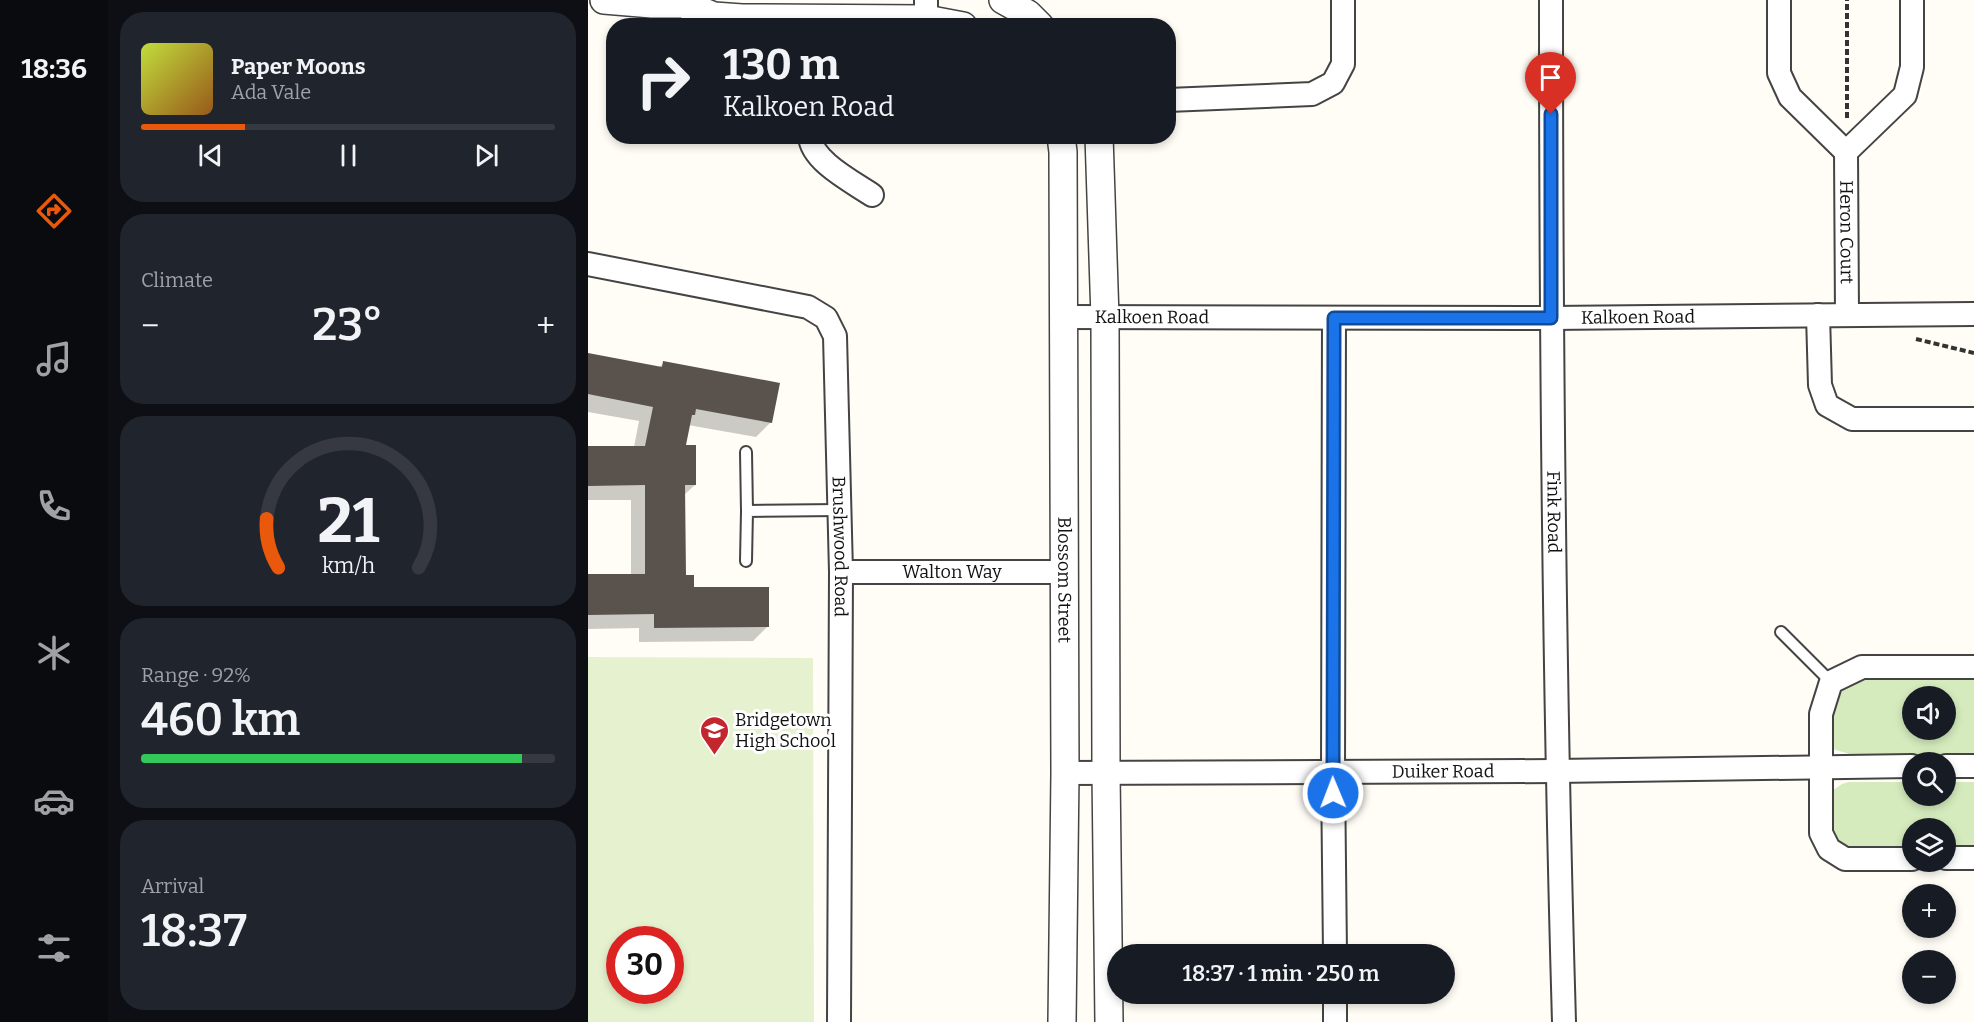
<!DOCTYPE html>
<meta charset="utf-8">
<style>
body{margin:0;font-family:Bitter,serif;background:#20242c;color:#f1f3f6;height:100vh;display:flex;flex-direction:column;font-size:22px;white-space:nowrap}
*{box-sizing:border-box;margin:0}
p{font-size:20px;color:#9ea1a6}
.icon{flex:none;width:33px;height:33px;fill:none;stroke:currentColor;stroke-width:2;stroke-linecap:round;stroke-linejoin:round}
.map{position:relative;flex:1;overflow:hidden}
.panel{display:flex;flex-direction:column;gap:12px;padding:12px;background:#0d0f14;width:480px}
.panel>*{flex:none}
.top-card{position:absolute;left:18px;top:18px;width:570px;height:126px;border-radius:24px;box-shadow:0 3px 9px #0003;background:#171b24;color:#f1f3f6;overflow:hidden}
.controls{position:absolute;left:1314px;top:686px;display:grid;gap:12px}
.controls a{display:grid;place-items:center;width:54px;height:54px;border-radius:50%;background:#171b24;box-shadow:0 3px 9px #0003;font-size:30px}
.speed{position:absolute;left:18px;top:926px;display:flex;gap:12px;font-size:30px;font-weight:700;text-align:center}
.speed>*{display:grid;place-content:center;width:78px;height:78px;border-radius:50%;background:#171b24;box-shadow:0 3px 9px #0003;line-height:1}
.speed .limit{border:9px solid #d22;background:#fff;color:#111}
.pin{position:absolute;display:grid;place-items:center;width:51px;height:51px;color:#fff;margin:-62px -26px;border-radius:50% 50% 50% 0;rotate:-45deg;box-shadow:0 0 6px #0007}
.pin .icon{rotate:45deg}
.me{position:absolute;width:66px;margin:-33px;rotate:359deg;stroke-linejoin:round;filter:drop-shadow(0 0 4px #0008)}
.turn{display:flex;align-items:center;gap:21px;height:126px;padding:0 18px;font-size:27px}
.turn .icon{width:78px;height:78px;stroke-width:2.5}
.turn b{display:block;font-size:42px;line-height:51px}
.big{font-size:45px;font-weight:600;line-height:1.1}
.panel .tile{flex:1;display:flex;flex-direction:column;justify-content:center;gap:9px;min-width:0;padding:0 21px;border-radius:24px;background:#20242c}
.panel .dial{align-items:center;gap:0}
.dial svg{height:156px;overflow:visible;fill:none;stroke:#363941;stroke-width:7;stroke-linecap:round;text-anchor:middle}
.dial text{fill:#f1f3f6;stroke:none}
.song{display:flex;align-items:center;gap:18px}
.cover{width:72px;height:72px;border-radius:9px;background:linear-gradient(135deg,hsl(70 70% 55%),hsl(30 70% 35%))}
.played{height:6px;border-radius:3px;background:linear-gradient(90deg,#ea580c 25%,#363941 25%)}
.keys{display:flex;justify-content:space-around;direction:ltr}
.heat{display:flex;justify-content:space-between;align-items:center;font-size:33px;direction:ltr}
.charge{height:9px;border-radius:4px;background:linear-gradient(90deg,#34c759 92%,#363941 0)}
.trip{position:absolute;left:519px;top:944px;width:348px;height:60px;border-radius:30px;background:#171b24;box-shadow:0 3px 9px #0003;font-weight:600;line-height:60px;text-align:center}
main{display:flex;flex:1;min-height:0}
.menu{display:flex;flex-direction:column;width:108px;justify-content:space-around;align-items:center;background:#090b0e;color:#9ea1a6}
.menu .icon{width:42px;height:42px}
.menu .on{color:#ea580c}
.menu b{font-size:27px;color:#f1f3f6}
.map>svg:first-child{display:block}
.green{fill:#d5ebbd;fill-rule:evenodd}
.pitch{fill:#e6f2cf;fill-rule:evenodd}
.shadow{fill:#0003}
.building{fill:#5a524d}
.lines{fill:none;stroke-linecap:round;stroke-linejoin:round}
.service-casing{stroke:#444;stroke-width:14}
.minor-casing{stroke:#444;stroke-width:26}
.tertiary-casing{stroke:#444;stroke-width:30}
.path{stroke:#333;stroke-width:4;stroke-dasharray:6 3;stroke-linecap:butt}
.service{stroke:#fff;stroke-width:10}
.minor{stroke:#fff;stroke-width:22}
.tertiary{stroke:#fff;stroke-width:27}
.route-casing{stroke:#114b97;stroke-width:15}
.route{stroke:#1a73e8;stroke-width:10}
.labels{text-anchor:middle;dominant-baseline:central;stroke-width:6;stroke-linejoin:round;paint-order:stroke}
.street-label{font-size:18px;fill:#111;stroke:#fff}
.poi-label{font-size:18px;fill:#111;stroke:#fff;text-anchor:start}
</style>
<main>
<nav class="menu">
<b>18:36</b>
<svg class="icon on" aria-label="directions" viewBox="0 0 24 24"><path d="M12 3l9 9-9 9-9-9zM9 14v-3h6M13 9l2 2-2 2"/></svg>
<svg class="icon" aria-label="music" viewBox="0 0 24 24"><path d="M9 18V5l10-2v13"/><circle cx="6" cy="18" r="3"/><circle cx="16" cy="16" r="3"/></svg>
<svg class="icon" aria-label="phone" viewBox="0 0 24 24"><path d="M5 4h4l2 5-3 2q2 4 5 5l2-3 5 2v4C11 20 4 13 5 4z"/></svg>
<svg class="icon" aria-label="climate" viewBox="0 0 24 24"><path d="M12 3v18M4 7l16 10M4 17L20 7"/></svg>
<svg class="icon" aria-label="car" viewBox="0 0 24 24"><path d="M5 17H2v-5l4-1 3-4h7l3 4 3 1v5h-3M9 17h6M6 11h13"/><circle cx="7" cy="17" r="2"/><circle cx="17" cy="17" r="2"/></svg>
<svg class="icon" aria-label="filters" viewBox="0 0 24 24"><path d="M4 7h16M4 17h16"/><circle cx="9" cy="7" r="2"/><circle cx="15" cy="17" r="2"/></svg>
</nav>
<section class="panel">
<div class="tile">
<div class="song"><i class="cover"></i><div><b>Paper Moons</b><p>Ada Vale</p></div></div>
<div class="played"></div>
<div class="keys"><svg class="icon" aria-label="previous" viewBox="0 0 24 24"><path d="M18 5L8 12l10 7zM5 5v14"/></svg><svg class="icon" aria-label="pause" viewBox="0 0 24 24"><path d="M8 5v14M16 5v14"/></svg><svg class="icon" aria-label="next" viewBox="0 0 24 24"><path d="M6 5l10 7-10 7zM19 5v14"/></svg></div>
</div>
<div class="tile"><p>Climate</p>
<div class="heat"><a>−</a><b class="big">23°</b><a>+</a></div>
</div>
<div class="tile dial"><svg viewBox="0 0 100 80">
<path d="M14 69A42 42 0 1 1 86 69"/>
<path d="M14 69A42 42 0 0 1 8 44" stroke="#ea580c"/>
<text x="50" y="56" font-size="32" font-weight="700">21</text>
<text x="50" y="72" font-size="11">km/h</text>
</svg></div>
<div class="tile"><p>Range · 92%</p><b class="big">460 km</b><div class="charge"></div></div>
<div class="tile"><p>Arrival</p><b class="big">18:37</b></div>
</section>
<div class="map">
<svg width="1386" height="1022" viewBox="0 0 1386 1022">
<rect width="100%" height="100%" fill="#fffdf5"/>
<path class="green" d="M1267,675H1386V755L1261,754L1245,749L1241,735L1244,692ZM1324,696H1358V729H1324Z
M1261,782H1324V795H1358V782H1386V850H1358V828H1324V850H1260L1243,839L1244,791L1254,784Z"/>
<path class="pitch" d="M0,657L225,658L226,1022H0ZM32,939H82V990H32Z"/>
<path class="shadow" d="M0,355L70,368L76,363L183,422L168,437L100,425L96,446L107,485L96,495L97,576L105,589L180,626L165,641L51,642V628L0,629V576H43V500H0V447H46L51,421L0,412Z"/>
<path class="building" d="M0,353L74,367L75,361L192,383L184,423L108,409L107,415H104L98,445H108V485H97L98,575H106V587H181V627L66,628V614L0,615V574H57V485L0,486V446H57L65,407L0,394Z"/>
<g class="lines">
<defs>
<path id="service" d="M158,452L159,511L252,510
M158,561L159,511
M1193,632L1243,682"/>
<g id="minor">
<path d="M338,0V19"/>
<path id="s1" d="M963,0C963,341 966,681 976,1022"/>
<path id="s2" d="M1191,0V73L1202,97L1258,152L1259,314"/>
<path d="M580,100L724,94L745,83L755,64V0"/>
<path d="M222,136C223,161 265,182 284,195"/>
<path d="M1258,152L1317,95L1324,67V0"/>
<path id="s3" d="M0,264L220,307L238,318L247,336L253,572L251,1022"/>
<path d="M1230,315L1232,385L1239,405L1264,419H1386"/>
<path id="s4" d="M476,317L963,318L1386,314"/>
<path d="M746,318L745,773L747,954"/>
<path id="s5" d="M253,572H475"/>
<path d="M1358,766H1386"/>
<path id="s6" d="M477,773L968,771L1324,766"/>
<path d="M1358,858H1386"/>
<path d="M1324,859H1257L1241,849L1233,833V714L1243,682L1274,667H1386"/>
<path d="M747,993V1022"/>
</g>
<g id="tertiary">
<path d="M16,0L64,4H95L126,16L154,18L338,19L375,26"/>
<path d="M415,0L440,14L452,26"/>
<path id="s7" d="M473,136L475,152L477,773L474,1022"/>
<path d="M511,136L517,318L518,772L521,1022"/>
</g>
</defs>
<use href="#service" class="service-casing"/>
<use href="#minor" class="minor-casing"/>
<use href="#tertiary" class="tertiary-casing"/>
<path class="path" d="M1259,118V0
M1328,339L1386,353"/>
<use href="#service" class="service"/>
<use href="#minor" class="minor"/>
<use href="#tertiary" class="tertiary"/>
</g>
<g class="lines">
<defs>
<path id="route" d="M745,793L746,318H963V114"/>
</defs>
<use href="#route" class="route-casing"/>
<use href="#route" class="route"/>
</g>
<defs>
<symbol id="school-pin" viewBox="-11 -11 22 30"><path d="M0 17L-7.5 6A9.5 9.5 0 1 1 7.5 6Z" fill="#c4262e" stroke="#fff"/><path d="M0-5L7-2L0 1L-7-2ZM-4 1L0 2.5L4 1V4Q0 6-4 4Z" fill="#fff"/></symbol>
</defs>
<g fill-rule="evenodd">
<use href="#school-pin" x="110" y="714" width="33" height="45"/>
</g>
<g class="labels">
<g class="street-label">
<text stroke="none"><textPath href="#s2" startOffset="258">Heron Court</textPath></text>
<text stroke="none"><textPath href="#s4" startOffset="574">Kalkoen Road</textPath></text>
<text stroke="none"><textPath href="#s4" startOffset="88">Kalkoen Road</textPath></text>
<text stroke="none"><textPath href="#s1" startOffset="512">Fink Road</textPath></text>
<text stroke="none"><textPath href="#s3" startOffset="476">Brushwood Road</textPath></text>
<text stroke="none"><textPath href="#s5" startOffset="111">Walton Way</textPath></text>
<text stroke="none"><textPath href="#s7" startOffset="444">Blossom Street</textPath></text>
<text stroke="none"><textPath href="#s6" startOffset="378">Duiker Road</textPath></text>
</g>
<g class="poi-label">
<text x="147" y="720">Bridgetown<tspan x="147" dy="21">High School</tspan></text>
</g>
</g>
</svg>
<div class="controls">
<a><svg class="icon" aria-label="sound" viewBox="0 0 24 24"><path d="M4 9h4l5-4v14l-5-4H4zM17 9q2 3 0 6"/></svg></a>
<a><svg class="icon" aria-label="search" viewBox="0 0 24 24"><circle cx="10" cy="10" r="6"/><path d="M15 15l6 6"/></svg></a>
<a><svg class="icon" aria-label="layers" viewBox="0 0 24 24"><path d="M12 4l9 5-9 5-9-5zM3 14l9 5 9-5"/></svg></a>
<a>+</a>
<a>−</a>
</div>
<div class="speed"><div class="limit">30</div></div>
<div class="pin" style="left:963px;top:114px;background:#d93025"><svg class="icon" aria-label="arrive" viewBox="0 0 24 24"><path d="M6 21V4h12l-3 4 3 4H6"/></svg></div>
<svg class="me" style="left:745px;top:793px" viewBox="-20 -20 40 40"><circle r="17" fill="#1a73e8" stroke="#fff" stroke-width="3"/><path d="M0-11L8 9 0 5-8 9z" fill="#fff"/></svg>
<div class="trip">18:37 · 1 min · 250 m</div>
<div class="top-card">
<div class="turn"><svg class="icon" aria-label="right" viewBox="0 0 24 24"><path d="M7 20v-9h11M14 6l5 5-5 5"/></svg><div><b>130 m</b>Kalkoen Road</div></div>
</div>
</div>
</main>
